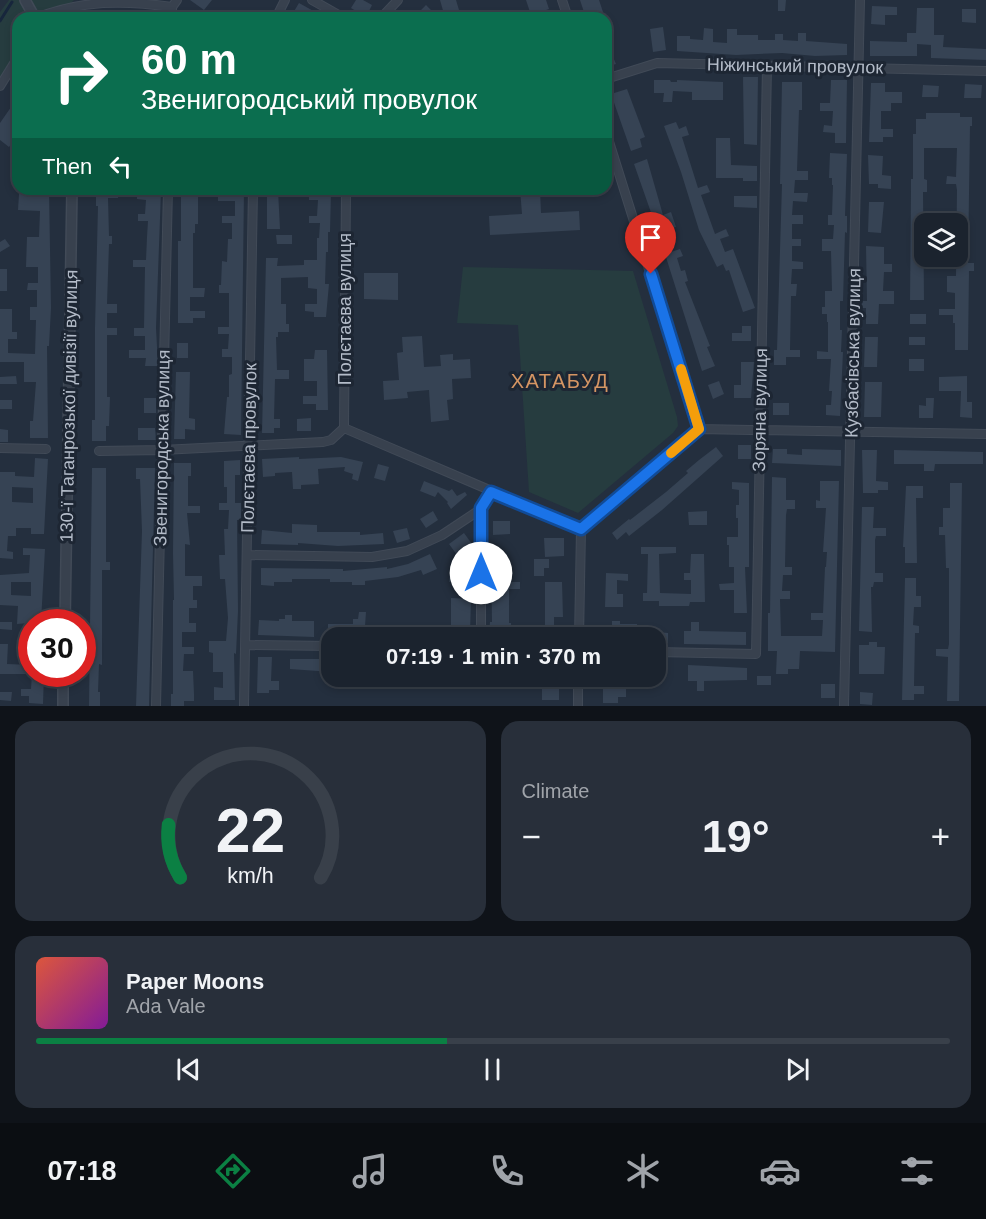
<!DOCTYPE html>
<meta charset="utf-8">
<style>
body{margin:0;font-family:Helvetica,sans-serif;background:#282f3a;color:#f1f3f6;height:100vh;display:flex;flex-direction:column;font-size:22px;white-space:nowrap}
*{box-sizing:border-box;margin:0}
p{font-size:20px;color:#a0a4aa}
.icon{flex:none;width:33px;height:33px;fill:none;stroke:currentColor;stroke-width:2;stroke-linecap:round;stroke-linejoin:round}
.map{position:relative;height:706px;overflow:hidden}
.panel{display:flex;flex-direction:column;gap:15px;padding:15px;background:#0f1319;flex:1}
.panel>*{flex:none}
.hud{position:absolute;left:12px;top:12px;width:600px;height:183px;border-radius:18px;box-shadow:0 3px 9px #0003,0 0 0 2px #39404a;background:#0b6e4f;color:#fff;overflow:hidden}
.tools{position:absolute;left:914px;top:213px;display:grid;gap:12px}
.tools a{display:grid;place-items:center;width:54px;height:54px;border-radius:12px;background:#1b232e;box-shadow:0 3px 9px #0003,0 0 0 2px #39404a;font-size:30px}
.speed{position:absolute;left:18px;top:609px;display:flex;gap:12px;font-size:30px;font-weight:700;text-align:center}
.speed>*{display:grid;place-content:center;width:78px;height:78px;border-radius:50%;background:#1b232e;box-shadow:0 3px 9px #0003,0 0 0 2px #39404a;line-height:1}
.speed .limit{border:9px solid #d22;background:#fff;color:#111}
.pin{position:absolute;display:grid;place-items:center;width:51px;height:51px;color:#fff;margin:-62px -26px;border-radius:50% 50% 50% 0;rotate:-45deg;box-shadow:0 0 6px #0007}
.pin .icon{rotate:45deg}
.me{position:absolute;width:66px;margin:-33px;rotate:0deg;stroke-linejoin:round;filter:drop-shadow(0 0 4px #0008)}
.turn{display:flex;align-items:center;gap:21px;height:126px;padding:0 30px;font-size:27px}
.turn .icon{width:78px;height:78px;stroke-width:2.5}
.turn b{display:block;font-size:42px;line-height:51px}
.then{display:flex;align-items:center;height:57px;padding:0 30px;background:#0003;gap:12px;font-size:22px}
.big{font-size:45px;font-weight:800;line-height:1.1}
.panel .widget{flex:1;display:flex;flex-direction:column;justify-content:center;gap:9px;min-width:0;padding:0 21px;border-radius:18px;background:#282f3a}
.panel .dial{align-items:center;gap:0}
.dial svg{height:156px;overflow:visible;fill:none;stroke:#39404a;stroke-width:7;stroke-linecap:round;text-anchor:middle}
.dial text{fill:#f1f3f6;stroke:none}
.song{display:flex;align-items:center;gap:18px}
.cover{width:72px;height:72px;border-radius:9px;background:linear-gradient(135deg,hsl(10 70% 55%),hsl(290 70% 35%))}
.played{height:6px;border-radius:3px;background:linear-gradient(90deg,#0b8043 45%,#39404a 45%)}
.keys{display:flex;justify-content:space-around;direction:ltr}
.heat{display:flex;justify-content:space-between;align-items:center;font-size:33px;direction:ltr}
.panel .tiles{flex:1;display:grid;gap:15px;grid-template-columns:1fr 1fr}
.widget:last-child{grid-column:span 2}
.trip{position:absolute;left:321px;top:627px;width:345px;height:60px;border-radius:18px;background:#1b232e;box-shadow:0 3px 9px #0003,0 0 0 2px #39404a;font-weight:800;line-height:60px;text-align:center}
.dock{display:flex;height:96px;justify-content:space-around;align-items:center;background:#0b0e12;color:#a0a4aa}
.dock .icon{width:42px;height:42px}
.dock .selected{color:#0b8043}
.dock b{font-size:27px;color:#f1f3f6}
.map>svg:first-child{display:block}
.green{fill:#263c3f}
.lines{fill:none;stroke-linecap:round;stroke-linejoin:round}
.stream{stroke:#17263c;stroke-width:3}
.building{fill:#364354;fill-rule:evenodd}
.minor-casing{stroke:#414a57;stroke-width:10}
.tertiary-casing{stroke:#414a57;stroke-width:12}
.minor{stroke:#38414e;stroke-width:8}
.tertiary{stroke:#38414e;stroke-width:9}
.route-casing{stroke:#114b97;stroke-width:15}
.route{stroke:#1a73e8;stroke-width:10}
.slow{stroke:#f59e0b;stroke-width:10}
.labels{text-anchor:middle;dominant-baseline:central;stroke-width:6;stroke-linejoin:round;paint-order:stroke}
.street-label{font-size:18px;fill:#b4bcc9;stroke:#1d2633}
.neighbourhood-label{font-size:20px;letter-spacing:1.5px;fill:#d59563;stroke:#1d2633}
</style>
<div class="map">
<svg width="986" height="706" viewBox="0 0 986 706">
<rect width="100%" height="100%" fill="#242f3e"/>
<path class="green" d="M9,0H24L34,18H18V64L0,90V12Z
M30,0H74L67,7L40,17Z
M463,267L633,271L677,417L678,426L673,433L578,513L529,492L518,325L457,323Z"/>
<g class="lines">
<path class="stream" d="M0,21L12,2"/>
</g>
<path class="building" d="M190,0H212L204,10Z
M356,0H363L372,5L366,17L351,8Z
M440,0H456L459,10L444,14Z
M526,0H546L549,9L531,15Z
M580,0H599L605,18H586Z
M778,0H786L785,11H778Z
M299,3L326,18H309L304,16L303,18H290Z
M426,5L439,18H413Z
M872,6L897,7V15H885V25L871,24Z
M917,8H934V35H944L943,47L986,49V60L931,58V45L917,44V56H870V41L907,42V33H916Z
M962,9H976V23L962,22Z
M663,27L666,50L653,52L650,29Z
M704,28L713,29V42L727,43V29H737V35H758V40H775V34H783V40L798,41V33H806V41L847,44V55L815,56L782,53L736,55L677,51V36H690V39L703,40Z
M606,40L616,64L606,67Z
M743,77H758L757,145L744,144Z
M654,80H670L671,82H677V80L723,82V100H692V92L673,91L672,102H663L664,93H654Z
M831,80H847L846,143H835V133L823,132L824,125L832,126L833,111H820V103H830Z
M782,82H802V110H799L797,171H808V180H795L794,193H808L807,202L793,201L792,215H803V224H792V239H801V246H792V261L803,262V269H792L791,284H797L796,296H791L790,350H800V357H786V365H774V350H777L782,184H780Z
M871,83H885V92H902V103H891V111H881V129H893V137H883V142H869Z
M965,84L982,85L981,98H964Z
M923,85L939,86L938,97H922Z
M627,89L645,137L640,139L642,147L631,151L611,94Z
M18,97V135L9,147L0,140V123Z
M926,113H960V117H972V126H970L968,263H974V271H969L968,350H955V323H953V315H939V309H955V293L947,292V276H956L957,190L956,184H946L947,176L956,177L957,148H924V179L927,180V192H923L924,300H910L911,191V179H913V134H916V119H926Z
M676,122L679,129L686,126L689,135L682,137L698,188L707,185L710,192L701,195L715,234L726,229L729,236L720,239L725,252L733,249L755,308L743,312L729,270L726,271L723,264L717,267L699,230L681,172L664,126Z
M716,138H730L731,165L757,166V181H743V178H716Z
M830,153L847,154L845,216H847V233L845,232L843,301H840V330H842L841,352H843L840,416L826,415V405H831L832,391H829L831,359H817V351L828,352V322H827V314H822V307H825V291H832L831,251H822V239H833L834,225H828V215H832L833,185H832V178H829Z
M868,155L883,156L882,175L891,176V189L878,188V184H869Z
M647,159L663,215L671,212L676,227L671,228L674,236L661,241L634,164Z
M38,189H49L51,308L49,346H47L48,438H30V421H33L36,382H24V362H0V309H12V332H17V339H8V353L35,354L36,320H30V307H37V290H27L28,283H38V267H26L27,237H39L40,211L18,210L19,194H37Z
M230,189H244L241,435L224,434L227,397H229V375L232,374V357H222V349H228L229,334H218V327H229V293H219V285H221L222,261L227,262L228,239H232V223H222V216H235V201H218V194H230Z
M520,189H540L541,213L579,211L580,230L490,235L489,216L522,214Z
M96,190H119L118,198H108L109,236H112V244H109L107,304H117V313H107V328H117V335H107V397H110L109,426H106V441H92V420H95V328L98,206H96Z
M267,190H278L280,229H267Z
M137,191H161L156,328L158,366H145L146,358H129V350H145V336H134V328H144L145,267H133V260H146L147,237L148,221H138V214H145L146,200L137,199Z
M309,192H331L330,232H328V252H326L325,284H329L326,317H314V312L305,311V304H317V289L308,288V277L281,278V304H286V324H289V332H278V337H276L277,370H289V379H275L274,419H280V428H274V433H262L266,258H278L277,266L304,265V260H317V238H319L320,223H309V216H317L318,200H309Z
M181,195H198V224H195V233H193V288H205L204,297H190V311H205V318H193V323H178V241H181Z
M734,196H757V208L734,207Z
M869,202H884L881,233L868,232Z
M276,235H292V244H277Z
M5,239L10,246L0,252V242Z
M866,246L884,247V264H892V272H884L883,291H894V304H879L878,324H866V308H861V301H867Z
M680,249L683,256L677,258L681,271L685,270L688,281L685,282L710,346L707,347L715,366L702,371L665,254Z
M0,269H7V291H0Z
M364,273H398V300L364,299Z
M910,314H926V324H910Z
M742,326H751V341H732V333H742Z
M422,336L424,367L441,366L440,355L453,354V360L470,359L471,378L452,379L453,399L447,400L449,420L431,422L429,390L407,392L408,398L384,400L383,381L399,380L397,353L403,352L402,337Z
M865,337H878L877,367H864Z
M909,337H925V345H909Z
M177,343H188V358H177Z
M315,350H327L328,410H316V404H303V396H317V381H304V359H314Z
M909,359H924V371H909Z
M741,362H754L751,398H734V385H741Z
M176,372H190L189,418L195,419V430L185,429V439H174Z
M16,376L17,384H0V377Z
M967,376V402H972V418L960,417L961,391H939V377Z
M719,381L724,394L713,399L708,385Z
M865,382H882L881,417H864Z
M144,398H156V413H144Z
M926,398H934L933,418H919V405L926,406Z
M0,400H12V409H0Z
M773,403H789V415H773Z
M311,418V431H297V419Z
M138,428H155L156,440H138Z
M0,429L8,430V442H0Z
M738,445H751V459H738Z
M716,447L723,456L662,510L629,536L626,532L617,540L612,533L629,519L630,520L666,492L688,473L686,471L699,460Z
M773,449H787V454L802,455V449L841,450V466L772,463Z
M862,450H877L876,481L888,482V490H878V493H863Z
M894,450L983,452V464H935L934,471H924V464H894Z
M299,457V459L341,457L363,462L358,481L352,479L353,474L344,471L345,467L318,469L319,484L301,485V489H293L292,472L275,473V476L263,477L262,459Z
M35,458L48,459L44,534H31V528H16V536H8L7,551L13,552V559L0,558V472H15V476L34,477ZM12,487L33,488V503L12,502Z
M240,460V475H235V503H241V520H237L238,611L236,654L234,653L235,700H214V687L223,688V672H213V653L209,652V641H226L228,618L225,579H220L219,555H225L224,529H228L229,510H219V503H227V487H224V461Z
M174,463H191V476H188V506H200V513H187L190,545L185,544V576H202V586H193V600H197V608H189V623H196V632H182V647H194V654H184L183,671H193L194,694V701H184V706H171V694H173V600H174L173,553Z
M378,464L389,467L385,481L374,478Z
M92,468H106V562H110V570H102V665L99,664L98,692H100V706H89Z
M136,468H155L149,706H136L142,531L140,479H136Z
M772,477L786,478V500H795V509H787L786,515L785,567H792V575H783L782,591H790V599H780L781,636H822L823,620H811V613H823L825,567H826L827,552H823L826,508H816V500L820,501V481H839L835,652L800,651L799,669H788V674H776L777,651H768V613H770Z
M424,481L449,491L452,489L457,496L465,492L467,495L451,509L447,503L448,502L438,492L435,497L420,491Z
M732,482L749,483V567H745L747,613H734V590H720L719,584L734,583V567H729V545H727V537H738V518H736V505H739V490L732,489Z
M950,483H962L959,701H947L948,657L936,656V649H948L949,644V568H946L945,535H939V527H943V508H950Z
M906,486H923V498H916L917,563H905V547H903Z
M862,507H874L873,528H886V536H876L875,540V573H883V582H874L873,587H871L872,632L859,631Z
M433,511L438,520L426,528L420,519Z
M707,511V525H689L688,512Z
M493,521H510V534L493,535Z
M292,524L317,525V532H360V535L383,533L384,544L338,546L298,543V545L261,544L262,530L292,533Z
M407,528L410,539L397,543L393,531Z
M464,533L472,544L457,555L449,544Z
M544,538H564V556L545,557Z
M641,547H676V553L659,554L660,593L691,594V580H684V573H690L691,554H704L705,602H690L689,606H659V601H643V593H647L648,554H641Z
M23,548L45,549L41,622L17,624L18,606L0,605V575L29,573L30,555H23ZM11,582H31V596L11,595Z
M430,554L437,569L423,575L421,570L398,577L365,581V585H352V582H330V579H292V582H274V586L261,585V568L343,569V571L387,567V569L408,564Z
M505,559L506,582H520V589H509V623H511V633H489L490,622H492L491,560Z
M534,559H549V568H544V576H534Z
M450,570H471L470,583L449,582Z
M606,573L628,574V581L617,580V594H623V607H605Z
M905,578H916V596H921V607H914L913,625L919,626V633H915L914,686H924V694H914V700H902Z
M545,582H562L563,617H554V638L527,636L528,625H545Z
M451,598L471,599L470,634H451Z
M359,612H366L365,626L433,627L432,638L328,636V624H353V619H358Z
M285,615H292V621H314V637L258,635L259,620L279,621V619H285Z
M612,621H620V624H637V631H646V638H605V629H612Z
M0,622H12V630L0,629Z
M691,622H699V631L746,632V645L684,644V631H691Z
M656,632L668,633V643H656Z
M19,641H32V648H18Z
M869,642H877V647H885L884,674H859V645H869Z
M0,644H8L7,664L32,665V674H0Z
M258,657H272L271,681H279V690H269V693H257Z
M290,659H332V672L290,669Z
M688,665L747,668V680L704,681V691H697V681H688Z
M32,674H44L43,704L29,703V696H21V689H31Z
M522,676H532L531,688H522Z
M547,676H559V700H542V687H547Z
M603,676H626V697H618V703H603Z
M757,676H771V685H757Z
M821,684H835V698H821Z
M0,692H12L11,701L0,700Z
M860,692L873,693L872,705L860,704Z"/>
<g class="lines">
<defs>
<path id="minor" d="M312,0L344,18
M562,0L568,18
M36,18C82,0 123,0 172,7
M172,18V7L177,0
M276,18L285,0
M381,18L398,0
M606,79L657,63L986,71
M0,86L18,57
M606,132L699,429
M344,428L581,529
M344,428L346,189
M699,429L986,434
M0,448L46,449
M99,451L162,450L323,442L331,440L344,428
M481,509V638
M247,555L372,557L407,551L442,535L481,509L491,492
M579,638L581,529L699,429
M245,645L332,646
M656,652L756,654L767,66
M156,706L168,189
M244,706L253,189
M578,706V676
M844,706L860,0"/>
<path id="tertiary" d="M25,0L35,18
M65,622L72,189
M63,706V674"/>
</defs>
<use href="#minor" class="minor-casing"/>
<use href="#tertiary" class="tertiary-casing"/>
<use href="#minor" class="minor"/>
<use href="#tertiary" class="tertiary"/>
</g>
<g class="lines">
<defs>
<path id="route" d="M481,573V508L491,492L581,529L699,429L651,274"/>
</defs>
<use href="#route" class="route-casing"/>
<use href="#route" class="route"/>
<path class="slow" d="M671,453L699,429L681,369"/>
</g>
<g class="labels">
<g class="street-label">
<text transform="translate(795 66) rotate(1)">Ніжинський провулок</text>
<text transform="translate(345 309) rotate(-90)">Полєтаєва вулиця</text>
<text transform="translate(853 353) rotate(-89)">Кузбасівська вулиця</text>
<text transform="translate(69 406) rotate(-89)">130-ї Таганрозької дивізії вулиця</text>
<text transform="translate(760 410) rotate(-89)">Зоряна вулиця</text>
<text transform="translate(162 448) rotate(-89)">Звенигородська вулиця</text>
<text transform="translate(249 448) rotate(-89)">Полєтаєва провулок</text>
</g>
<g class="neighbourhood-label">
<text x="560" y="381">ХАТАБУД</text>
</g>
</g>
</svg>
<div class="tools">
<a><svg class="icon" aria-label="layers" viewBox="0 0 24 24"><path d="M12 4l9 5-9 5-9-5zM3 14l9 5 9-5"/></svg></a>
</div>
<div class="speed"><div class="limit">30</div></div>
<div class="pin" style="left:651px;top:274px;background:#d93025"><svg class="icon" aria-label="arrive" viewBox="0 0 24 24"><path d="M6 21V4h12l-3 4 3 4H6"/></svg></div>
<svg class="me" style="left:481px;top:573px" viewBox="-20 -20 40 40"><circle r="19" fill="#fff"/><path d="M0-13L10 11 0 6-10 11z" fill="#1a73e8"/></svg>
<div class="trip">07:19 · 1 min · 370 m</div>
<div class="hud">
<div class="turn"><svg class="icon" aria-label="right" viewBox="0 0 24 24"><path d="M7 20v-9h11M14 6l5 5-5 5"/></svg><div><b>60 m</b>Звенигородський провулок</div></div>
<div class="then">Then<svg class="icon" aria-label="left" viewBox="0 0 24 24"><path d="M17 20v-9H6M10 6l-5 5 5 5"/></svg></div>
</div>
</div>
<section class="panel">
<div class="tiles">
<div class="widget dial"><svg viewBox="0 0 100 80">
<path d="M14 69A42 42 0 1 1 86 69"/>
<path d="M14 69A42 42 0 0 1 8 42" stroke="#0b8043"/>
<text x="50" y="56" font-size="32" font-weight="700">22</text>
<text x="50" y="72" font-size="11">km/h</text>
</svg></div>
<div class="widget"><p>Climate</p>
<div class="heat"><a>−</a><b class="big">19°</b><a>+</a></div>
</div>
<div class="widget">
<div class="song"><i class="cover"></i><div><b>Paper Moons</b><p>Ada Vale</p></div></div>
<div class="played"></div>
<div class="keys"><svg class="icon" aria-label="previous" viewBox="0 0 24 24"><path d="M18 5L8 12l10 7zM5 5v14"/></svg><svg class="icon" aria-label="pause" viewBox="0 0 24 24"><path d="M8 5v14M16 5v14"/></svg><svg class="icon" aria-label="next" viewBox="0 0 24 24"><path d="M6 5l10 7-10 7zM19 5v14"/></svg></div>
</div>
</div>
</section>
<nav class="dock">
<b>07:18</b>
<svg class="icon selected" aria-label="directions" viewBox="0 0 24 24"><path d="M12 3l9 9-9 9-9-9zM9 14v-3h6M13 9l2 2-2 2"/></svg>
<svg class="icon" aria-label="music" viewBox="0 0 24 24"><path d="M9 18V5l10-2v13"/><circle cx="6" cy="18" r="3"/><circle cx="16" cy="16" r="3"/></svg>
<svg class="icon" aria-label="phone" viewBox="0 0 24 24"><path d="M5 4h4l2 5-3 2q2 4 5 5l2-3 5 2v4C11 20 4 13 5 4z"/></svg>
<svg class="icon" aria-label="climate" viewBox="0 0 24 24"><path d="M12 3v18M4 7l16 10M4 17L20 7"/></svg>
<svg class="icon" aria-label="car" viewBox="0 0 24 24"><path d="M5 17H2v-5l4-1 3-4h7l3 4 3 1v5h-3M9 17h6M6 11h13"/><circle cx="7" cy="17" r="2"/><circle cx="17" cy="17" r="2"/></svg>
<svg class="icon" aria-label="filters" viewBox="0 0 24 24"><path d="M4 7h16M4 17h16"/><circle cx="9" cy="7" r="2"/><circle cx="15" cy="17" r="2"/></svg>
</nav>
